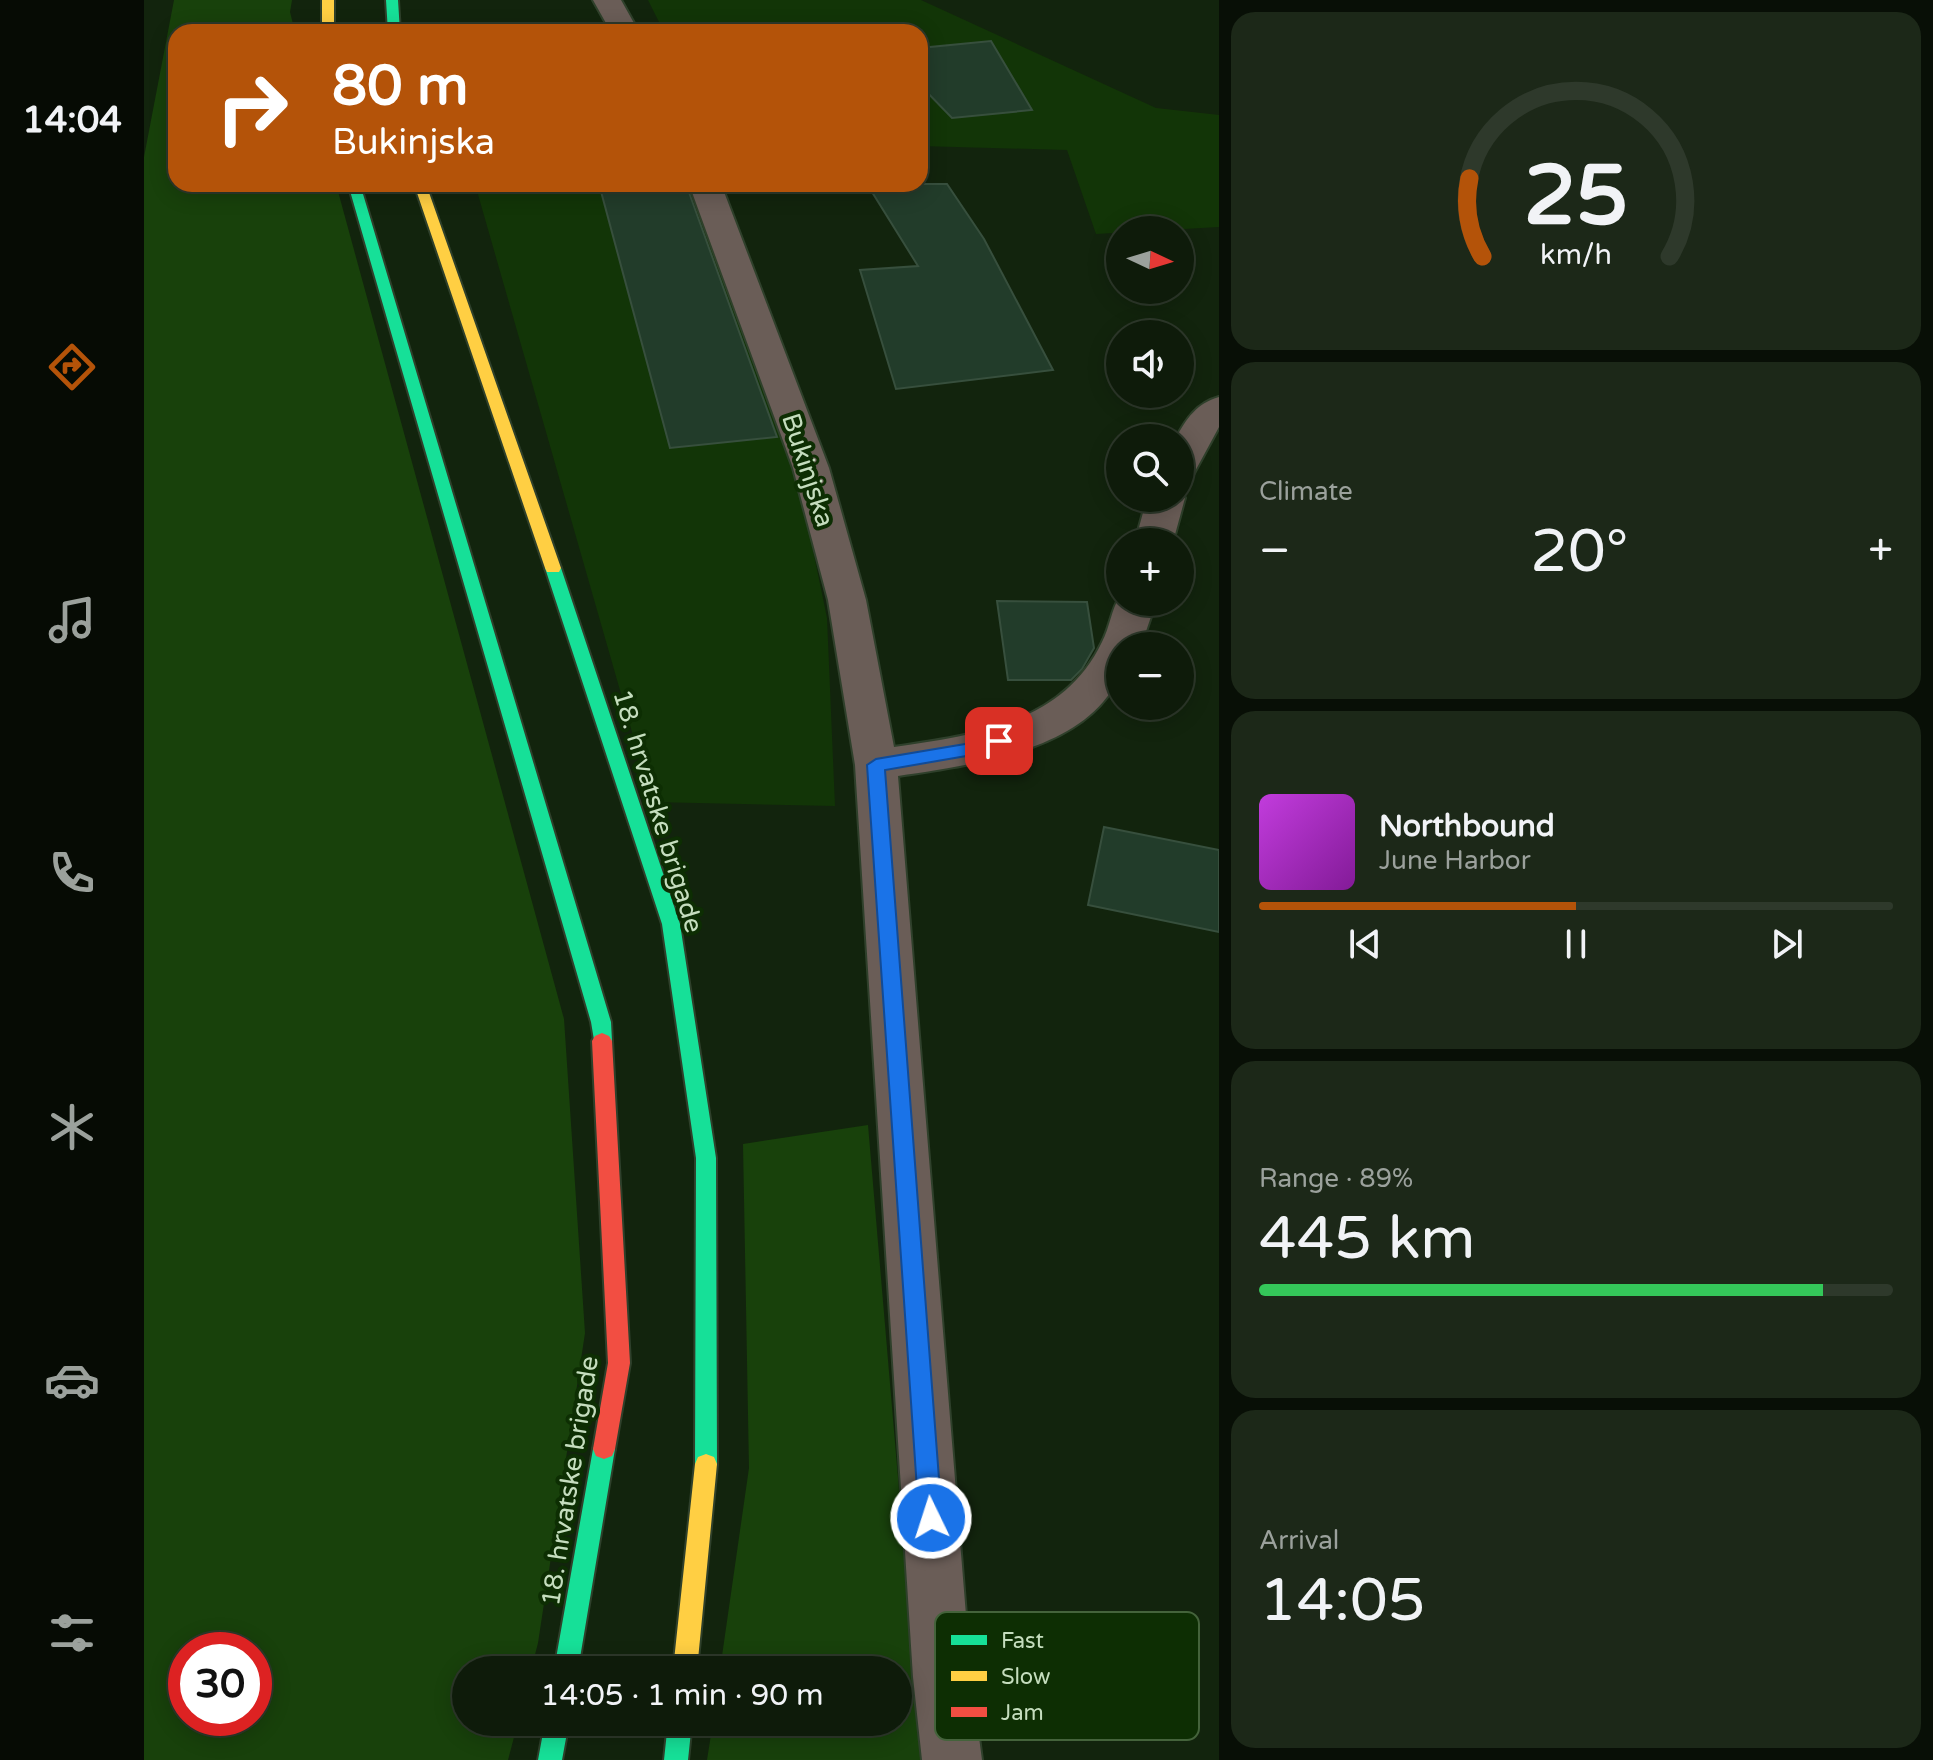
<!DOCTYPE html>
<meta charset="utf-8">
<style>
body{margin:0;font-family:"Varela Round",sans-serif;background:#1c2818;color:#f1f3f6;height:100vh;display:flex;flex-direction:column;font-size:30px;white-space:nowrap}
*{box-sizing:border-box;margin:0}
p{font-size:26px;color:#9ba19c}
.icon{flex:none;width:44px;height:44px;fill:none;stroke:currentColor;stroke-width:2;stroke-linecap:round;stroke-linejoin:round}
.map{position:relative;flex:1;overflow:hidden}
.details{display:flex;flex-direction:column;gap:12px;padding:12px;background:#080f06;width:714px}
.details>*{flex:none}
.hud{position:absolute;left:24px;top:24px;width:760px;height:168px;border-radius:24px;box-shadow:0 4px 20px #0003,0 0 0 2px #2e392b;background:#b45309;color:#fff;overflow:hidden}
.needle{width:52px;rotate:94deg}
.fabs{position:absolute;left:962px;top:216px;display:grid;gap:16px}
.fabs a{display:grid;place-items:center;width:88px;height:88px;border-radius:50%;background:#0e1b0a;box-shadow:0 4px 20px #0003,0 0 0 2px #2e392b;font-size:40px}
.speed{position:absolute;left:24px;top:1632px;display:flex;gap:16px;font-size:40px;font-weight:700;text-align:center}
.speed>*{display:grid;place-content:center;width:104px;height:104px;border-radius:50%;background:#0e1b0a;box-shadow:0 4px 20px #0003,0 0 0 2px #2e392b;line-height:1}
.speed .limit{border:12px solid #d22;background:#fff;color:#111}
.pin{position:absolute;display:grid;place-items:center;width:68px;height:68px;color:#fff;margin:-34px;border-radius:16px;box-shadow:0 4px 12px #0006}
.me{position:absolute;width:88px;margin:-44px;rotate:356deg;stroke-linejoin:round;filter:drop-shadow(0 0 6px #0008)}
.turn{display:flex;align-items:center;gap:28px;height:168px;padding:0 32px;font-size:36px}
.turn .icon{width:104px;height:104px;stroke-width:2.5}
.turn b{display:block;font-size:56px;line-height:68px}
.big{font-size:60px;font-weight:600;line-height:1.1}
.details .card{flex:1;display:flex;flex-direction:column;justify-content:center;gap:12px;min-width:0;padding:0 28px;border-radius:24px;background:#1c2818}
.details .dial{align-items:center;gap:0}
.dial svg{height:208px;overflow:visible;fill:none;stroke:#2e392b;stroke-width:7;stroke-linecap:round;text-anchor:middle}
.dial text{fill:#f1f3f6;stroke:none}
.song{display:flex;align-items:center;gap:24px}
.cover{width:96px;height:96px;border-radius:12px;background:linear-gradient(135deg,hsl(290 70% 55%),hsl(290 70% 35%))}
.played{height:8px;border-radius:4px;background:linear-gradient(90deg,#b45309 50%,#2e392b 50%)}
.keys{display:flex;justify-content:space-around;direction:ltr}
.heat{display:flex;justify-content:space-between;align-items:center;font-size:44px;direction:ltr}
.charge{height:12px;border-radius:6px;background:linear-gradient(90deg,#34c759 89%,#2e392b 0)}
.trip{position:absolute;left:308px;top:1656px;width:460px;height:80px;border-radius:40px;background:#0e1b0a;box-shadow:0 4px 20px #0003,0 0 0 2px #2e392b;font-weight:600;line-height:80px;text-align:center}
main{display:flex;flex:1;min-height:0}
.tabs{display:flex;flex-direction:column;width:144px;justify-content:space-around;align-items:center;background:#060b04;color:#9ba19c}
.tabs .icon{width:56px;height:56px}
.tabs .selected{color:#b45309}
.tabs b{font-size:36px;color:#f1f3f6}
.map>svg:first-child{display:block}
.built{fill:#123507}
.green{fill:#18410b;fill-rule:evenodd}
.building{fill:#223c2a;stroke:#374f3d;stroke-width:2}
.lines{fill:none;stroke-linecap:round;stroke-linejoin:round}
.street-casing{stroke:#2f402b;stroke-width:4}
.fast-casing{stroke:#2f402b;stroke-width:4}
.slow-casing{stroke:#2f402b;stroke-width:4}
.jam-casing{stroke:#2f402b;stroke-width:4}
.street{fill:#6a5d57;fill-rule:evenodd}
.fast{fill:#16e098;fill-rule:evenodd}
.slow{fill:#ffcf43;fill-rule:evenodd}
.jam{fill:#f24e42;fill-rule:evenodd}
.route{fill:#1a73e8;stroke:#114b97;stroke-width:2}
.labels{text-anchor:middle;dominant-baseline:central;stroke-width:8;stroke-linejoin:round;paint-order:stroke}
.street-label{font-size:26px;fill:#c5ddbe;stroke:#0d2e03}
.key{fill:#0d2e03;stroke:#44633b;stroke-width:2}
.key-label{font-size:22px;fill:#c5ddbe}
</style>
<main>
<nav class="tabs">
<b>14:04</b>
<svg class="icon selected" aria-label="directions" viewBox="0 0 24 24"><path d="M12 3l9 9-9 9-9-9zM9 14v-3h6M13 9l2 2-2 2"/></svg>
<svg class="icon" aria-label="music" viewBox="0 0 24 24"><path d="M9 18V5l10-2v13"/><circle cx="6" cy="18" r="3"/><circle cx="16" cy="16" r="3"/></svg>
<svg class="icon" aria-label="phone" viewBox="0 0 24 24"><path d="M5 4h4l2 5-3 2q2 4 5 5l2-3 5 2v4C11 20 4 13 5 4z"/></svg>
<svg class="icon" aria-label="climate" viewBox="0 0 24 24"><path d="M12 3v18M4 7l16 10M4 17L20 7"/></svg>
<svg class="icon" aria-label="car" viewBox="0 0 24 24"><path d="M5 17H2v-5l4-1 3-4h7l3 4 3 1v5h-3M9 17h6M6 11h13"/><circle cx="7" cy="17" r="2"/><circle cx="17" cy="17" r="2"/></svg>
<svg class="icon" aria-label="filters" viewBox="0 0 24 24"><path d="M4 7h16M4 17h16"/><circle cx="9" cy="7" r="2"/><circle cx="15" cy="17" r="2"/></svg>
</nav>
<div class="map">
<svg width="1075" height="1760" viewBox="0 0 1075 1760">
<rect width="100%" height="100%" fill="#12240d"/>
<path class="built" d="M504,0H777L1012,108L1075,115V227L952,234L923,150L776,146V32H520Z
M331,184H553L647,443L683,618L691,806L508,802Z"/>
<path class="green" d="M30,0H148L146,12L151,32H32V184H192L420,1019L441,1333L394,1643L387,1670H322V1722H374L364,1760H0V157ZM42,1650H110V1718H42Z
M724,1125L778,1760H563L569,1722H754V1670H576L605,1468L599,1144Z"/>
<path class="building" d="M847,41L888,110L808,118L776,85V48Z
M455,184H542L633,437L526,448Z
M723,184H803L840,239L909,370L752,389L716,270L774,266Z
M853,601L943,602L950,648L938,669L927,680H864Z
M960,827L1075,850V932L944,905Z"/>
<g class="lines">
<defs>
<path id="street" d="M449,0H477L495,32H467Z
M545,184H577L685,468L722,600L750,747C830,735 919,724 958,642C966,627 967,610 976,596V602H1012L997,646H976C976,655 978,668 976,677C974,684 967,692 963,697C920,754 819,766 754,776L827,1677L838,1760H778L769,1677L711,765L684,600L649,468Z
M1075,397V427L1049,475L1036,478V438H1032C1042,419 1053,403 1075,397Z
M1036,491L1041,498L1029,542H991L1003,498H1036Z"/>
<path id="fast" d="M242,0H254L256,32H244Z
M204,184H216L467,1022L468,1041L465,1046H451L447,1022Z
M409,563L417,568L536,924L572,1158L573,1464L570,1471L562,1474L554,1471L551,1464L552,1158L518,924L401,568Z
M460,1439L468,1442L471,1449L434,1670H410L449,1449L452,1442Z
M401,1722H425L418,1760H394Z
M524,1722H548L544,1760H520Z"/>
<path id="slow" d="M178,0H190V32H178Z
M270,184H282L417,568L415,572H403L401,568Z
M562,1454L570,1457L573,1464L553,1670H529L551,1464L554,1457Z"/>
<path id="jam" d="M458,1033L465,1036L468,1041L486,1363L471,1449L468,1456L460,1459L452,1456L449,1449L464,1363L448,1041L451,1036Z"/>
</defs>
<use href="#street" class="street-casing"/>
<use href="#fast" class="fast-casing"/>
<use href="#slow" class="slow-casing"/>
<use href="#jam" class="jam-casing"/>
<use href="#street" class="street"/>
<use href="#fast" class="fast"/>
<use href="#slow" class="slow"/>
<use href="#jam" class="jam"/>
</g>
<path class="route" d="M855,735L861,736L864,741L861,745L828,755L741,770L798,1518L795,1526L787,1529L778,1526L775,1518L723,765L732,759L827,743Z"/>
<g class="labels">
<g class="street-label">
<text transform="translate(664 470) rotate(72)">Bukinjska</text>
<text transform="translate(514 811) rotate(73)">18. hrvatske brigade</text>
<text transform="translate(426 1481) rotate(-81)">18. hrvatske brigade</text>
</g>
</g>
<rect x="791" y="1612" width="264" height="128" rx="12" class="key"/>
<rect x="807" y="1635" width="36" height="10" fill="#16e098"/>
<rect x="807" y="1671" width="36" height="10" fill="#ffcf43"/>
<rect x="807" y="1707" width="36" height="10" fill="#f24e42"/>
<g class="key-label">
<text x="857" y="1648">Fast</text>
<text x="857" y="1684">Slow</text>
<text x="857" y="1720">Jam</text>
</g>
</svg>
<div class="fabs">
<a><svg class="needle" viewBox="-14 -14 28 28"><path d="M0-13l5 13h-10z" fill="#e53935"/><path d="M0 13l5-13h-10z" fill="#9ba19c"/></svg></a>
<a><svg class="icon" aria-label="sound" viewBox="0 0 24 24"><path d="M4 9h4l5-4v14l-5-4H4zM17 9q2 3 0 6"/></svg></a>
<a><svg class="icon" aria-label="search" viewBox="0 0 24 24"><circle cx="10" cy="10" r="6"/><path d="M15 15l6 6"/></svg></a>
<a>+</a>
<a>−</a>
</div>
<div class="speed"><div class="limit">30</div></div>
<div class="pin" style="left:855px;top:741px;background:#d93025"><svg class="icon" aria-label="arrive" viewBox="0 0 24 24"><path d="M6 21V4h12l-3 4 3 4H6"/></svg></div>
<svg class="me" style="left:787px;top:1518px" viewBox="-20 -20 40 40"><circle r="17" fill="#1a73e8" stroke="#fff" stroke-width="3"/><path d="M0-11L8 9 0 5-8 9z" fill="#fff"/></svg>
<div class="trip">14:05 · 1 min · 90 m</div>
<div class="hud">
<div class="turn"><svg class="icon" aria-label="right" viewBox="0 0 24 24"><path d="M7 20v-9h11M14 6l5 5-5 5"/></svg><div><b>80 m</b>Bukinjska</div></div>
</div>
</div>
<section class="details">
<div class="card dial"><svg viewBox="0 0 100 80">
<path d="M14 69A42 42 0 1 1 86 69"/>
<path d="M14 69A42 42 0 0 1 9 39" stroke="#b45309"/>
<text x="50" y="56" font-size="32" font-weight="700">25</text>
<text x="50" y="72" font-size="11">km/h</text>
</svg></div>
<div class="card"><p>Climate</p>
<div class="heat"><a>−</a><b class="big">20°</b><a>+</a></div>
</div>
<div class="card">
<div class="song"><i class="cover"></i><div><b>Northbound</b><p>June Harbor</p></div></div>
<div class="played"></div>
<div class="keys"><svg class="icon" aria-label="previous" viewBox="0 0 24 24"><path d="M18 5L8 12l10 7zM5 5v14"/></svg><svg class="icon" aria-label="pause" viewBox="0 0 24 24"><path d="M8 5v14M16 5v14"/></svg><svg class="icon" aria-label="next" viewBox="0 0 24 24"><path d="M6 5l10 7-10 7zM19 5v14"/></svg></div>
</div>
<div class="card"><p>Range · 89%</p><b class="big">445 km</b><div class="charge"></div></div>
<div class="card"><p>Arrival</p><b class="big">14:05</b></div>
</section>
</main>
